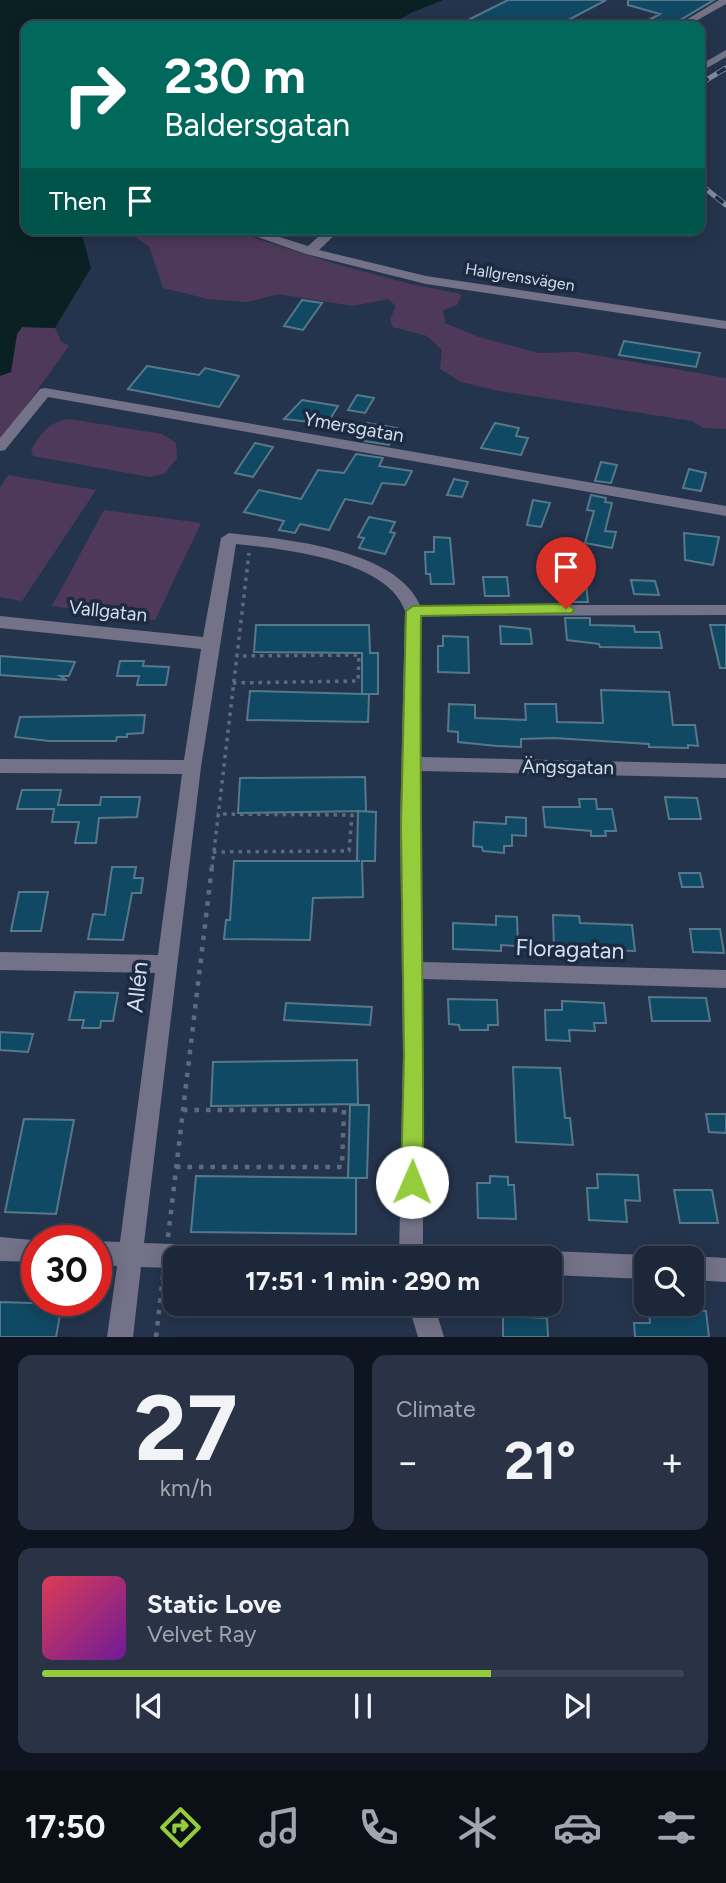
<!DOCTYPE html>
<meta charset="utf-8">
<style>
body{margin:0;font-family:Figtree,sans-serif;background:#293345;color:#f1f3f6;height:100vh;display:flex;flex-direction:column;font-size:26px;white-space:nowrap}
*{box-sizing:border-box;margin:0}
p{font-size:23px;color:#a0a5af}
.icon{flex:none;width:38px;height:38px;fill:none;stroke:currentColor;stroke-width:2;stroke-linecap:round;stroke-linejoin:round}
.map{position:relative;height:1337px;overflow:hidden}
.sheet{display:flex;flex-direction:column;gap:18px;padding:18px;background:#0f1520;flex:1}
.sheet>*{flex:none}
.top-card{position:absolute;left:21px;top:21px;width:684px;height:214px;border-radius:14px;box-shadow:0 4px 18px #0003,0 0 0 2px #3a4454;background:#00695c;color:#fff;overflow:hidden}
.tools{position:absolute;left:634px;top:1246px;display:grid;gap:14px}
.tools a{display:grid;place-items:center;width:70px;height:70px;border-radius:14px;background:#1c273a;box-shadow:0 4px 18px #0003,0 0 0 2px #3a4454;font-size:35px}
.speed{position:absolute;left:21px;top:1225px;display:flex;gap:14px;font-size:35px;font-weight:700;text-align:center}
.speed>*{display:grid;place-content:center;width:91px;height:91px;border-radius:50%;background:#1c273a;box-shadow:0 4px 18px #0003,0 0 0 2px #3a4454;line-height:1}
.speed .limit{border:10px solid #d22;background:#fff;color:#111}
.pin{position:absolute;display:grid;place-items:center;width:60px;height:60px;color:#fff;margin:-72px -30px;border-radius:50% 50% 50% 0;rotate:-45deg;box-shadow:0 0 7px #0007}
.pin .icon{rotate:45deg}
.me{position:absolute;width:77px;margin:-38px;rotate:1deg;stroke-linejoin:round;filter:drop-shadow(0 0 5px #0008)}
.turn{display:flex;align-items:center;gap:24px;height:147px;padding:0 28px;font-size:32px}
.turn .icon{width:91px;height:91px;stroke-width:2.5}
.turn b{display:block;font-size:49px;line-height:60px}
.then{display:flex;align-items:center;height:66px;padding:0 28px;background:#0003;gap:14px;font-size:26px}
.big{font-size:52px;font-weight:700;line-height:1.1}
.sheet .card{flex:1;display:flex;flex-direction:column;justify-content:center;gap:10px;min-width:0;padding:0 24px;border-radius:14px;background:#293345}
.sheet .dial{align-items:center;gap:0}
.dial b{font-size:91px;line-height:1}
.song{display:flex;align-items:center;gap:21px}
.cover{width:84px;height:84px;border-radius:10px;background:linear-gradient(135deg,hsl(350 70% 55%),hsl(280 70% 35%))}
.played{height:7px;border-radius:4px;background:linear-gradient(90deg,#94cc3c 70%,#3a4454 70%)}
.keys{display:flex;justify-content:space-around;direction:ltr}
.heat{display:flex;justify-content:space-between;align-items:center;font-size:38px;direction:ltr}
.sheet .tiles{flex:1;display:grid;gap:18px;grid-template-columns:1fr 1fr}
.card:last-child{grid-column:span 2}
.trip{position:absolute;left:163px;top:1246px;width:399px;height:70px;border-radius:14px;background:#1c273a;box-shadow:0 4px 18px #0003,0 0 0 2px #3a4454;font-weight:700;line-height:70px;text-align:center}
.dock{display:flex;height:112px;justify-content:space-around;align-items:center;background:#0b1017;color:#a0a5af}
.dock .icon{width:49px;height:49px}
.dock .current{color:#94cc3c}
.dock b{font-size:32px;color:#f1f3f6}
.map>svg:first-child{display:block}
.green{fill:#4f395a}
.water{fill:#0a2124}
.building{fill:#104964;stroke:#56788b;stroke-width:2}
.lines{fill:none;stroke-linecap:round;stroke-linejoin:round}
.path-far1{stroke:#5d6b81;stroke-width:3.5;stroke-dasharray:3.5 5;stroke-linecap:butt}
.path{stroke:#5d6b81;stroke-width:4.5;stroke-dasharray:4.5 7;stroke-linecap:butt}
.minor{fill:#737288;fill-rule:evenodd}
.rail-casing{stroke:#818da1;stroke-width:5}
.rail{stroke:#1c2a42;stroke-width:3.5;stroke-dasharray:10;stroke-linecap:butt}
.route{fill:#94cc3c;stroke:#608527;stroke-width:2}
.labels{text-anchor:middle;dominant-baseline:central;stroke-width:7;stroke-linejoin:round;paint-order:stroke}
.far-street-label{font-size:16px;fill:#d4deee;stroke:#1c2a42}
.street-label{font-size:19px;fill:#d4deee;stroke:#1c2a42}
.near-street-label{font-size:23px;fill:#d4deee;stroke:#1c2a42}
</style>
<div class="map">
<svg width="726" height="1337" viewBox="0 0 726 1337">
<rect width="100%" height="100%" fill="#25344d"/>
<path class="green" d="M122,229H227L339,265L415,285L457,293L462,295L457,305L443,310L445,323L479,337L539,353L577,352L726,378V429L703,428L692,421L494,390L461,382L440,369L442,350L427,336L393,327L390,319L396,306L388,299L353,306L278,294L247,302L208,299L163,288L149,246Z
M22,327L55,328L61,341L69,346L0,442V376L11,372L17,334Z
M69,419L162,434L176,443L177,458L164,474L150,477L33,456L31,450C41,433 49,422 69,419Z
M8,475L96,490L22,601L0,597V487Z
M104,510L201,523L155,620L52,606Z"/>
<path class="water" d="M0,0H443L413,12L387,26H26V229H89L82,235L91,268L55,328L22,327L17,334L11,372L0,376Z"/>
<path class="building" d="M508,0H606L557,26H456Z
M628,0H714L670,26H638L660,14L628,5Z
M302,300L322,303L303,330L284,326Z
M624,341L700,353L696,367L619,355Z
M147,366L199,375L205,368L239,376L219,407L128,389Z
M357,395L374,398L365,413L348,410Z
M302,400L338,406L327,424L284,419Z
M367,423L397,428L389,445L364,441L366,438L360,436Z
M495,423L519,428L516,436L528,438L521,455L481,448Z
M255,443L273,447L253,477L235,473Z
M356,454L383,458L379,466L412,471L405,485L382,483L372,504L345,499L329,530L300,524L295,533L279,530L284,521L244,512L259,490L301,499L318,470L344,473Z
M601,462L617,465L611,483L595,481Z
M689,469L706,473L701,491L683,488Z
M454,479L468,482L462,497L447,495Z
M591,495L606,498L605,502L612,503L605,531L616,532L612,548L585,543L594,511L587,510Z
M533,500L550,503L541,527L527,525Z
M369,517L395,522L390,532L395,533L385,554L359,548L364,538L358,537Z
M684,533L719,537L713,565L685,560Z
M434,537L450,538L454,584H431L430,574H426L425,552H434Z
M483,577H507L509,596H485Z
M631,580L655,581L659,595L634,594Z
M573,584H586L588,602H568Z
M565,618H590V625L634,626L635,632H659L662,648L600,647L599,644L567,640Z
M256,625H369L370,653H378V694H362H369L368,722L247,720L250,691L362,694V653L254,652Z
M710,625H726V668H720Z
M500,626L530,629L532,644H501Z
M443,636L468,637L469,673L438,672V646H443Z
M0,656L75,662L69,676H60L67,680L0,675Z
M120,661H144L143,666L169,667L166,685H137L139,676H117Z
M601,690L669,692L673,725H695L698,746L688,745V748L649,747V744L554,738L521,739V747L497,746L458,742V732L448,731L449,704L475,705V718L526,720L525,704H556L557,722L603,723Z
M145,715L143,733L127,734V737H117L116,741H49L15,737L20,717Z
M365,777L366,811L238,813L240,778Z
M22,790H61L58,805H100L101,797H140L137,817L99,818L96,843H75L79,822H52L54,809H17Z
M665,797L697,798L701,819H669Z
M579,799H596L597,809H612L616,831H605L606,836H591V831L545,827L543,807H580Z
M358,811L376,812L375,861H362L363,897L313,898L310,940L224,939L226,920H230L234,861H360H357Z
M506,817L526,818V836L512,835V846H504V853L483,851L482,847L473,846L474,822L506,824Z
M112,867H136L134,878H143L141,893H132L123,940L88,939L93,914L105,915Z
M679,873H700L703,887H682Z
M19,892H48L41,931H11Z
M553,915L579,916L580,923L632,925L635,951L554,948Z
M496,916L517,917L518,946L501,945V951L453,949V923L496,925Z
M690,929H720L724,953L693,952Z
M75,992L118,993L113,1021H101L100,1028H82L84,1020H69Z
M649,997L706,998L710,1021H652Z
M448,999L497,1000L498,1025H488V1030H460L459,1025L449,1024Z
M562,1001L604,1003L606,1023H594L595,1031L569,1030L570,1041L546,1040L545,1010H562Z
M286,1003L372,1007L370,1025L284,1020Z
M0,1032L33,1034L28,1052L0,1050Z
M357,1060L358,1104L211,1106L213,1062Z
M513,1067L560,1068L565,1118H570L573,1145L516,1142Z
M350,1105H369L367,1178H348Z
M706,1114H726V1133L709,1132Z
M24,1119L74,1120L56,1214L5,1212Z
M597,1174L638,1175L640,1201L625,1200L627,1222L589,1220L587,1188H598Z
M196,1176L356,1178V1234L191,1232Z
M490,1176L508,1177V1185H514L516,1219L478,1218L477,1183H490Z
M674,1190H712L718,1223H680Z
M0,1302L62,1304L56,1337H0Z
M649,1309L706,1311L709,1337H635L634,1323H650Z
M503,1316L547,1318L548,1337H503Z"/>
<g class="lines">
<path class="path-far1" d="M233,683L358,681L359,655L236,656
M213,852L349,851L352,815L217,814
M212,868L249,553"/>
<path class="path" d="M176,1167H342L344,1110H183
M168,1237L212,866
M156,1337L163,1276"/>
<path class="minor" d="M719,0H726V4L687,26H676Z
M726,50V57L700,72V65Z
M235,229H254L308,246L327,229H341L319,250L426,276L726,321V329L426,284L306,254Z
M45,388L726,506V516L48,397L5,450L0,451V438L40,389Z
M229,533C282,539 395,548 420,605H726V615L421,616L420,757L726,764V778L420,771L423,962L726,970V988L423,979V1258H399L403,1055L400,826L405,611C388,559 281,549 236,544L201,767L144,1243L233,1246L242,1250L245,1258H175V1268L141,1267L133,1337H107L117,1266L96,1265V1241L120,1242L155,973L0,970V952L158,955L182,774L0,773V759L184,760L201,649L0,628V616L203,637L221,538Z
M0,1237L43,1241H37V1262L0,1261Z
M550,1251L646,1255L654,1258H646V1279L550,1275V1258H540L541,1255Z
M691,1256L726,1258V1282L691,1280V1258H685Z
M408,1304H434L444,1337H418Z"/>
<defs>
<path id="rail" d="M700,84L726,68
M700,184L726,205"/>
</defs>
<use href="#rail" class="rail-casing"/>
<use href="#rail" class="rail"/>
</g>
<path class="route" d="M566,604L574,609L572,613L421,616C419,805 424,993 423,1182L420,1189L412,1192L404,1189L401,1182L404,1055L401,826L406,611L413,606Z"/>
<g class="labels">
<g class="far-street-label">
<text transform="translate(520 277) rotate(9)">Hallgrensvägen</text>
</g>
<g class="street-label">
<text transform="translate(354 427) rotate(10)">Ymersgatan</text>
<text transform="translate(108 611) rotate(6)">Vallgatan</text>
<text transform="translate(568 767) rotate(1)">Ängsgatan</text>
</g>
<g class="near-street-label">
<text transform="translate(570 949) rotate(2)">Floragatan</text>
<text transform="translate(137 987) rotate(-84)">Allén</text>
</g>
</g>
</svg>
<div class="tools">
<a><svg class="icon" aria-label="search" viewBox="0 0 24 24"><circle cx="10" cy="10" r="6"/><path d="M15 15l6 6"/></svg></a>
</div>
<div class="speed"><div class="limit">30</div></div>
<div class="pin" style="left:566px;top:609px;background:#d93025"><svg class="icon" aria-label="arrive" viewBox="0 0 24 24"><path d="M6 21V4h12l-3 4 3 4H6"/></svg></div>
<svg class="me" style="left:412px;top:1182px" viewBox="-20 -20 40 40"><circle r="19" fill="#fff"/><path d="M0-13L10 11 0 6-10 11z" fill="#94cc3c"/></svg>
<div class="trip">17:51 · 1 min · 290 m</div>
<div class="top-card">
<div class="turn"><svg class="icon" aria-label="right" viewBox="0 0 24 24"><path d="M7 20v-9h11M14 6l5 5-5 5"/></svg><div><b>230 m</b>Baldersgatan</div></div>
<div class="then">Then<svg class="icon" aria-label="arrive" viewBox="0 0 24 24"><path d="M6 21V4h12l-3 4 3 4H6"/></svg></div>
</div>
</div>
<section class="sheet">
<div class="tiles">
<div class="card dial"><b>27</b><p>km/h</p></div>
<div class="card"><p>Climate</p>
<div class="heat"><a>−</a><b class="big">21°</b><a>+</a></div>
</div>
<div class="card">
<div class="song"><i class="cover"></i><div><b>Static Love</b><p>Velvet Ray</p></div></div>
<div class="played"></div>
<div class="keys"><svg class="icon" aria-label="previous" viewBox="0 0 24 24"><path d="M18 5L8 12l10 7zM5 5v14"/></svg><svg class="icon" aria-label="pause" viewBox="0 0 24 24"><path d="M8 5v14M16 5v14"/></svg><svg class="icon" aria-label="next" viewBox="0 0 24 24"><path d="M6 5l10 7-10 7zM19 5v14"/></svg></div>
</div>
</div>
</section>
<nav class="dock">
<b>17:50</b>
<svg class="icon current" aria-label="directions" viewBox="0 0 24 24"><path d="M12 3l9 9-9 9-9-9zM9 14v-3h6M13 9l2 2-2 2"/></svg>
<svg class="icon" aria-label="music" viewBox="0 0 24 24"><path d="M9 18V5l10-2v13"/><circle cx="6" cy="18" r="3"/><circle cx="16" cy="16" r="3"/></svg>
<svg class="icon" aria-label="phone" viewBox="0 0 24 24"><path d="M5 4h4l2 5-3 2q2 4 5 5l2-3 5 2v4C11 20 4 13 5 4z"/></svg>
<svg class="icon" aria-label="climate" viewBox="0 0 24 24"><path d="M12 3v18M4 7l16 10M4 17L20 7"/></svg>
<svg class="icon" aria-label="car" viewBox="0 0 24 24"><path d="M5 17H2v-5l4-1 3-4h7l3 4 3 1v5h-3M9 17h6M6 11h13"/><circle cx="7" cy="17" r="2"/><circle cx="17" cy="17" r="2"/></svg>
<svg class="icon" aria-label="filters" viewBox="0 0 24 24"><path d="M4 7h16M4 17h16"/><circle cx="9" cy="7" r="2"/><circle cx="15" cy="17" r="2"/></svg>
</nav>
